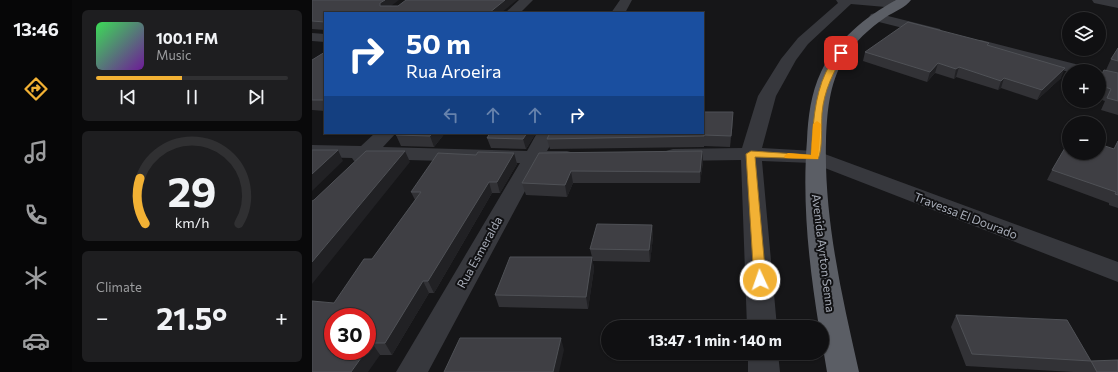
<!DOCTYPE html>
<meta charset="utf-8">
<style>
body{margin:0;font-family:Commissioner,sans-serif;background:#1e1e20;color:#f1f3f6;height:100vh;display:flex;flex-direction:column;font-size:15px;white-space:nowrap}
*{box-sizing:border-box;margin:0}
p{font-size:13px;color:#9c9d9f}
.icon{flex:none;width:22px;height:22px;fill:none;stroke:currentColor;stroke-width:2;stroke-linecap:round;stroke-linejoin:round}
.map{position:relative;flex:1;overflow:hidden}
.sheet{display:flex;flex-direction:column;gap:10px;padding:10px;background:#09090a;width:240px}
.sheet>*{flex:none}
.hud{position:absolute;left:12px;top:12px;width:380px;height:122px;border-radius:0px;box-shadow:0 1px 3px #0004,0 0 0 1px #303032;background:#1a4fa0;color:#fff;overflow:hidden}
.fabs{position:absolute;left:750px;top:12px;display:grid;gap:8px}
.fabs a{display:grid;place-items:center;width:44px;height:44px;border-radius:50%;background:#101012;box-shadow:0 1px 3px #0004,0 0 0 1px #303032;font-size:20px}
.speed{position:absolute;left:12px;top:308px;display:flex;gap:8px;font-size:20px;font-weight:700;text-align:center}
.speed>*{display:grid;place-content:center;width:52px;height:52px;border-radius:50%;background:#101012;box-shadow:0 1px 3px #0004,0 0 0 1px #303032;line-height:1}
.speed .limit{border:6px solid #d22;background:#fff;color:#111}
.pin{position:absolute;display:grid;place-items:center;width:34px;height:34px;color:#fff;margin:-17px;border-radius:8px;box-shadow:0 2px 6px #0006}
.me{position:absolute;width:44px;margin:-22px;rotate:357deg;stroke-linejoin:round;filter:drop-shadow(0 0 3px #0008)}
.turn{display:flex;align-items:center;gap:14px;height:84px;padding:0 16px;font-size:18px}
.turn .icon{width:52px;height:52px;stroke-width:2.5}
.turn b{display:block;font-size:28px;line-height:34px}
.lanes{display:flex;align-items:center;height:38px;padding:0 16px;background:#0003;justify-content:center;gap:20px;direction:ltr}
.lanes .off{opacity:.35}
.big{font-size:30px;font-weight:700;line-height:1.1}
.sheet .card{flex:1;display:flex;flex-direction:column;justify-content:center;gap:6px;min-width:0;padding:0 14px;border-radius:6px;background:#1e1e20}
.sheet .dial{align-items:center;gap:0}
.dial svg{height:104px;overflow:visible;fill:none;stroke:#303032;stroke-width:7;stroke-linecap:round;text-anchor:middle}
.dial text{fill:#f1f3f6;stroke:none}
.song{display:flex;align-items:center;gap:12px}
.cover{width:48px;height:48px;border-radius:6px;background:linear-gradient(135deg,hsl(130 70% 55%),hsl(280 70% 35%))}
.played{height:4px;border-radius:2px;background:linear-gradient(90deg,#f2b134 45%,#303032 45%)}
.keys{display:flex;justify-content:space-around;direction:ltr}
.heat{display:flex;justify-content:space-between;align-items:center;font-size:22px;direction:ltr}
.trip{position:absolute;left:289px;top:320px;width:228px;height:40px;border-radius:20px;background:#101012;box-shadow:0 1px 3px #0004,0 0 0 1px #303032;font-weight:700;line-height:40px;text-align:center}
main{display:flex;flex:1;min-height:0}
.menu{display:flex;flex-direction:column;width:72px;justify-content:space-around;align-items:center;background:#060607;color:#9c9d9f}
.menu .icon{width:28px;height:28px}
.menu .current{color:#f2b134}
.menu b{font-size:18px;color:#f1f3f6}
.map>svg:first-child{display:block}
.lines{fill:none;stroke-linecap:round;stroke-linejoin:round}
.minor{fill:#37383d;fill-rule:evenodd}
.trunk{fill:#5b5e65;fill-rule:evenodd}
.wall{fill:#323236}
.shaded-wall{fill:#212124}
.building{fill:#3f3f44;stroke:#4f5156}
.route{fill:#f2b134;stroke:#9d7322}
.slow{fill:#f59e0b}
.labels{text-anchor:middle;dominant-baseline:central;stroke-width:4;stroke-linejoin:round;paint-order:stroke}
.street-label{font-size:12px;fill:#a8adb8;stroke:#111113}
</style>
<main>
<nav class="menu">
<b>13:46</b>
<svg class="icon current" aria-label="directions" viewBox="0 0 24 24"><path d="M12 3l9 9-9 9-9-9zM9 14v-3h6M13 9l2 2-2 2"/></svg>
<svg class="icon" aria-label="music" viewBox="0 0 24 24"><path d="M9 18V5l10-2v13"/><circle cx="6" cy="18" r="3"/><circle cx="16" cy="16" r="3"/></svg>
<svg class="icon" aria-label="phone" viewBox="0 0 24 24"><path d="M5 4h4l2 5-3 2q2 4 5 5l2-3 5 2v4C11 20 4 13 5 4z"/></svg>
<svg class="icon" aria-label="climate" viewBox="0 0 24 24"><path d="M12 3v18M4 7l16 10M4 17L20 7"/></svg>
<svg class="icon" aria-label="car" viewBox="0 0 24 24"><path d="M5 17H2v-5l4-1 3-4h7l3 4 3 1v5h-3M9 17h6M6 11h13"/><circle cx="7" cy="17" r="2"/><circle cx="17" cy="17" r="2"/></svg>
</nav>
<section class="sheet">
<div class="card">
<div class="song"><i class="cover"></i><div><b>100.1 FM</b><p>Music</p></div></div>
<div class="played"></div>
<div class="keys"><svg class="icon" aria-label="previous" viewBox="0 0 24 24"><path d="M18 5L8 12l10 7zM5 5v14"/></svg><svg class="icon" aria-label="pause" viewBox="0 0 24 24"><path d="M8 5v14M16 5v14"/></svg><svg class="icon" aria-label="next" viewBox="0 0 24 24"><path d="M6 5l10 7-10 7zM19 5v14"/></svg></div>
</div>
<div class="card dial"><svg viewBox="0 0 100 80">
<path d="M14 69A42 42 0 1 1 86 69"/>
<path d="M14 69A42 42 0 0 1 10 34" stroke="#f2b134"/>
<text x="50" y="56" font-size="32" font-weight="700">29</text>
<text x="50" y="72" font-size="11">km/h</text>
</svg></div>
<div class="card"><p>Climate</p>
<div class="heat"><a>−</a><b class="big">21.5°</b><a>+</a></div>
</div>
</section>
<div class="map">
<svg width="806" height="372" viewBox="0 0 806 372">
<rect width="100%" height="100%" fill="#161618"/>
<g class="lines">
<path class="minor" d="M207,0H221L208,13H193Z
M308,0H320L313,13H299Z
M524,0H582L589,1L591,4L589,7L585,8L539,4L496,44L484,60L464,96L450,148L503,151L510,153L806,262V282L500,163L450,161L465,327H435L429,160L361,161L354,159L351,155L354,151L361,149L430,148L446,96L469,59L486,38L526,3Z
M780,0H806V8L782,3Z
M564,13L628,29L630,32L628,35L623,36L559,20L557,17L559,14Z
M0,33L13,34V42L0,41Z
M669,40L779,68L781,71L757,72L664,47L662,44L664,41Z
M63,133H84L71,147L215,151L225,133H245L235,151H255L262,153L265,157L262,161L255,163H228L116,372H84L208,163L59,159C54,164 48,163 42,161L40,158L0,157V145L49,146Z
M436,353H466L468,372H436Z"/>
<path class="trunk" d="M584,0H599C594,7 582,12 574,17C558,28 542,42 532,59C517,84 515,113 514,141C512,220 530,296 547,372H515L510,342V327H507C497,265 490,203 495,140C496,117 499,93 509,72C525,40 553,17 584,0Z"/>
</g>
<path class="wall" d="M0,0L79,6L13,13V30L0,29Z
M676,45L749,78L725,100L689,88L686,90L644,77L642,79L623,73L615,82L551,61L553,52Z
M806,48V115L789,110L793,101L787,99V79L794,70L799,59Z
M13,52V111L0,110V60Z
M421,122L418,147L392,146V147L238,149L235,139Z
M133,133L122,147L89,146L84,135Z
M224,133L214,149L179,148L175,138Z
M806,141V208L797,205V203L735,180L740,170L802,149Z
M390,151L391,162L388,183H261L255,197L214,195L210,183L227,153Z
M202,153L205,164L188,193H180L122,293H117L80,355H68L22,303L60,259L103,200L99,192L164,155Z
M340,225L341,237L338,262L281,261L278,249Z
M280,257L282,269L276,309L187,307L183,295Z
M644,315L779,361L806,372H761L654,366L639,327Z"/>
<path class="shaded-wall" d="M73,0H87L71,12L68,6V3Z
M193,0H205L189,13H177Z
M626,63L623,73L615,82L618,72Z
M647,67L644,77L642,79L644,69Z
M753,68L749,78L725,100L730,90Z
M692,78L689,88L686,90L689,81Z
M421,112V122L418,147L419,136Z
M120,133H133L122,147L118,136Z
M215,133H224L214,149L211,139Z
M26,150L31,161L0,191V174Z
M93,151L98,162L0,284V262Z
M390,151L391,162L388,183V172Z
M202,153L205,164L188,193L185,182Z
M259,171L261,183L255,197L253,185Z
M177,182L180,193L122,293L116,281Z
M340,225L341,237L338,262L337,250Z
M280,257L282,269L276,309L274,297Z
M111,281L117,293L80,355L73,343Z
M249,338L252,350L247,372H241Z
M60,343L68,355L56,372H39L54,351H55V350Z"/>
<path class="building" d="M0,0H73L68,3V6H86L94,0H193L177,13H13V22L0,21Z
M596,22L677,43L675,45L753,68L730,90L692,78L689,81L647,67L644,69L626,63L618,72L553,52Z
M806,48V61L799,59Z
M13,52V100H0V60Z
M792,70L806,73V101L795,98L799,89L787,85V79Z
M391,112H421L419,136L392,135V136L235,139L238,133H391Z
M86,133H120L118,136L84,135Z
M178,133H215L211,139L175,138Z
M757,141V153H787V144L802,149L806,141V195L803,194L804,192L740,170Z
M0,150H26L0,174Z
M54,151H93L0,262V201L2,200Z
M390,151L388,172L259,171L253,185L210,183L227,153Z
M166,152L202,153L185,182H177L116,281H111L73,343H60L55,350V317H21V351H54L39,372H0V301L22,303L52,259H60L109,192H99L126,153L164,155Z
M285,224L340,225L337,250L278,249Z
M198,257H280L274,297L183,295Z
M644,315L755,320L779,361L660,354Z
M148,338H249L241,372H132Z
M806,360V372H785L779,361Z"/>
<path class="route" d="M527,51L533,53C521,72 512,91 510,113C509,126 511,149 506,159L443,157L454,280L452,283L448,284L444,283L442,280L434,154L439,151L499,155C501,127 502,97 514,72C517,65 523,58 527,51Z"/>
<path class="slow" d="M505,121L509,124L506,159L473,158L472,156L476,153L499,155L501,124Z"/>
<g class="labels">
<g class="street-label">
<text transform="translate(654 215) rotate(21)">Travessa El Dourado</text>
<text transform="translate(167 252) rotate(-61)">Rua Esmeralda</text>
<text transform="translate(512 253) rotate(83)">Avenida Ayrton Senna</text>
</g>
</g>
</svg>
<div class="fabs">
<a><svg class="icon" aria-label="layers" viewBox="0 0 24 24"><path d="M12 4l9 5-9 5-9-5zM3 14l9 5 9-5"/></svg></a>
<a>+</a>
<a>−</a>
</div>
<div class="speed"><div class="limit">30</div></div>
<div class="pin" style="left:529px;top:53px;background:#d93025"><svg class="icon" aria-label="arrive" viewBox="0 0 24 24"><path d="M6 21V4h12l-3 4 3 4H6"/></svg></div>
<svg class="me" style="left:448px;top:280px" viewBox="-20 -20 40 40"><circle r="17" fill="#f2b134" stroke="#fff" stroke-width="3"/><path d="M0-11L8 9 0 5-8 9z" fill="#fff"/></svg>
<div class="trip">13:47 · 1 min · 140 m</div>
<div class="hud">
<div class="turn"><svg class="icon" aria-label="right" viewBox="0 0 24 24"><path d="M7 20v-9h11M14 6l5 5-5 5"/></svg><div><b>50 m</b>Rua Aroeira</div></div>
<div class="lanes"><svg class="icon off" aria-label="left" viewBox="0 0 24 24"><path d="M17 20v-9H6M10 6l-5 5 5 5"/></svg><svg class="icon off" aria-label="ahead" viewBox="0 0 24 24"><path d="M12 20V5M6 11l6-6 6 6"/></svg><svg class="icon off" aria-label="ahead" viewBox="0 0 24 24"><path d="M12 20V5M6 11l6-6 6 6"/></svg><svg class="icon" aria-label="right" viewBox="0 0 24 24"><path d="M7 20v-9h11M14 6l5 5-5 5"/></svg></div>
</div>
</div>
</main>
